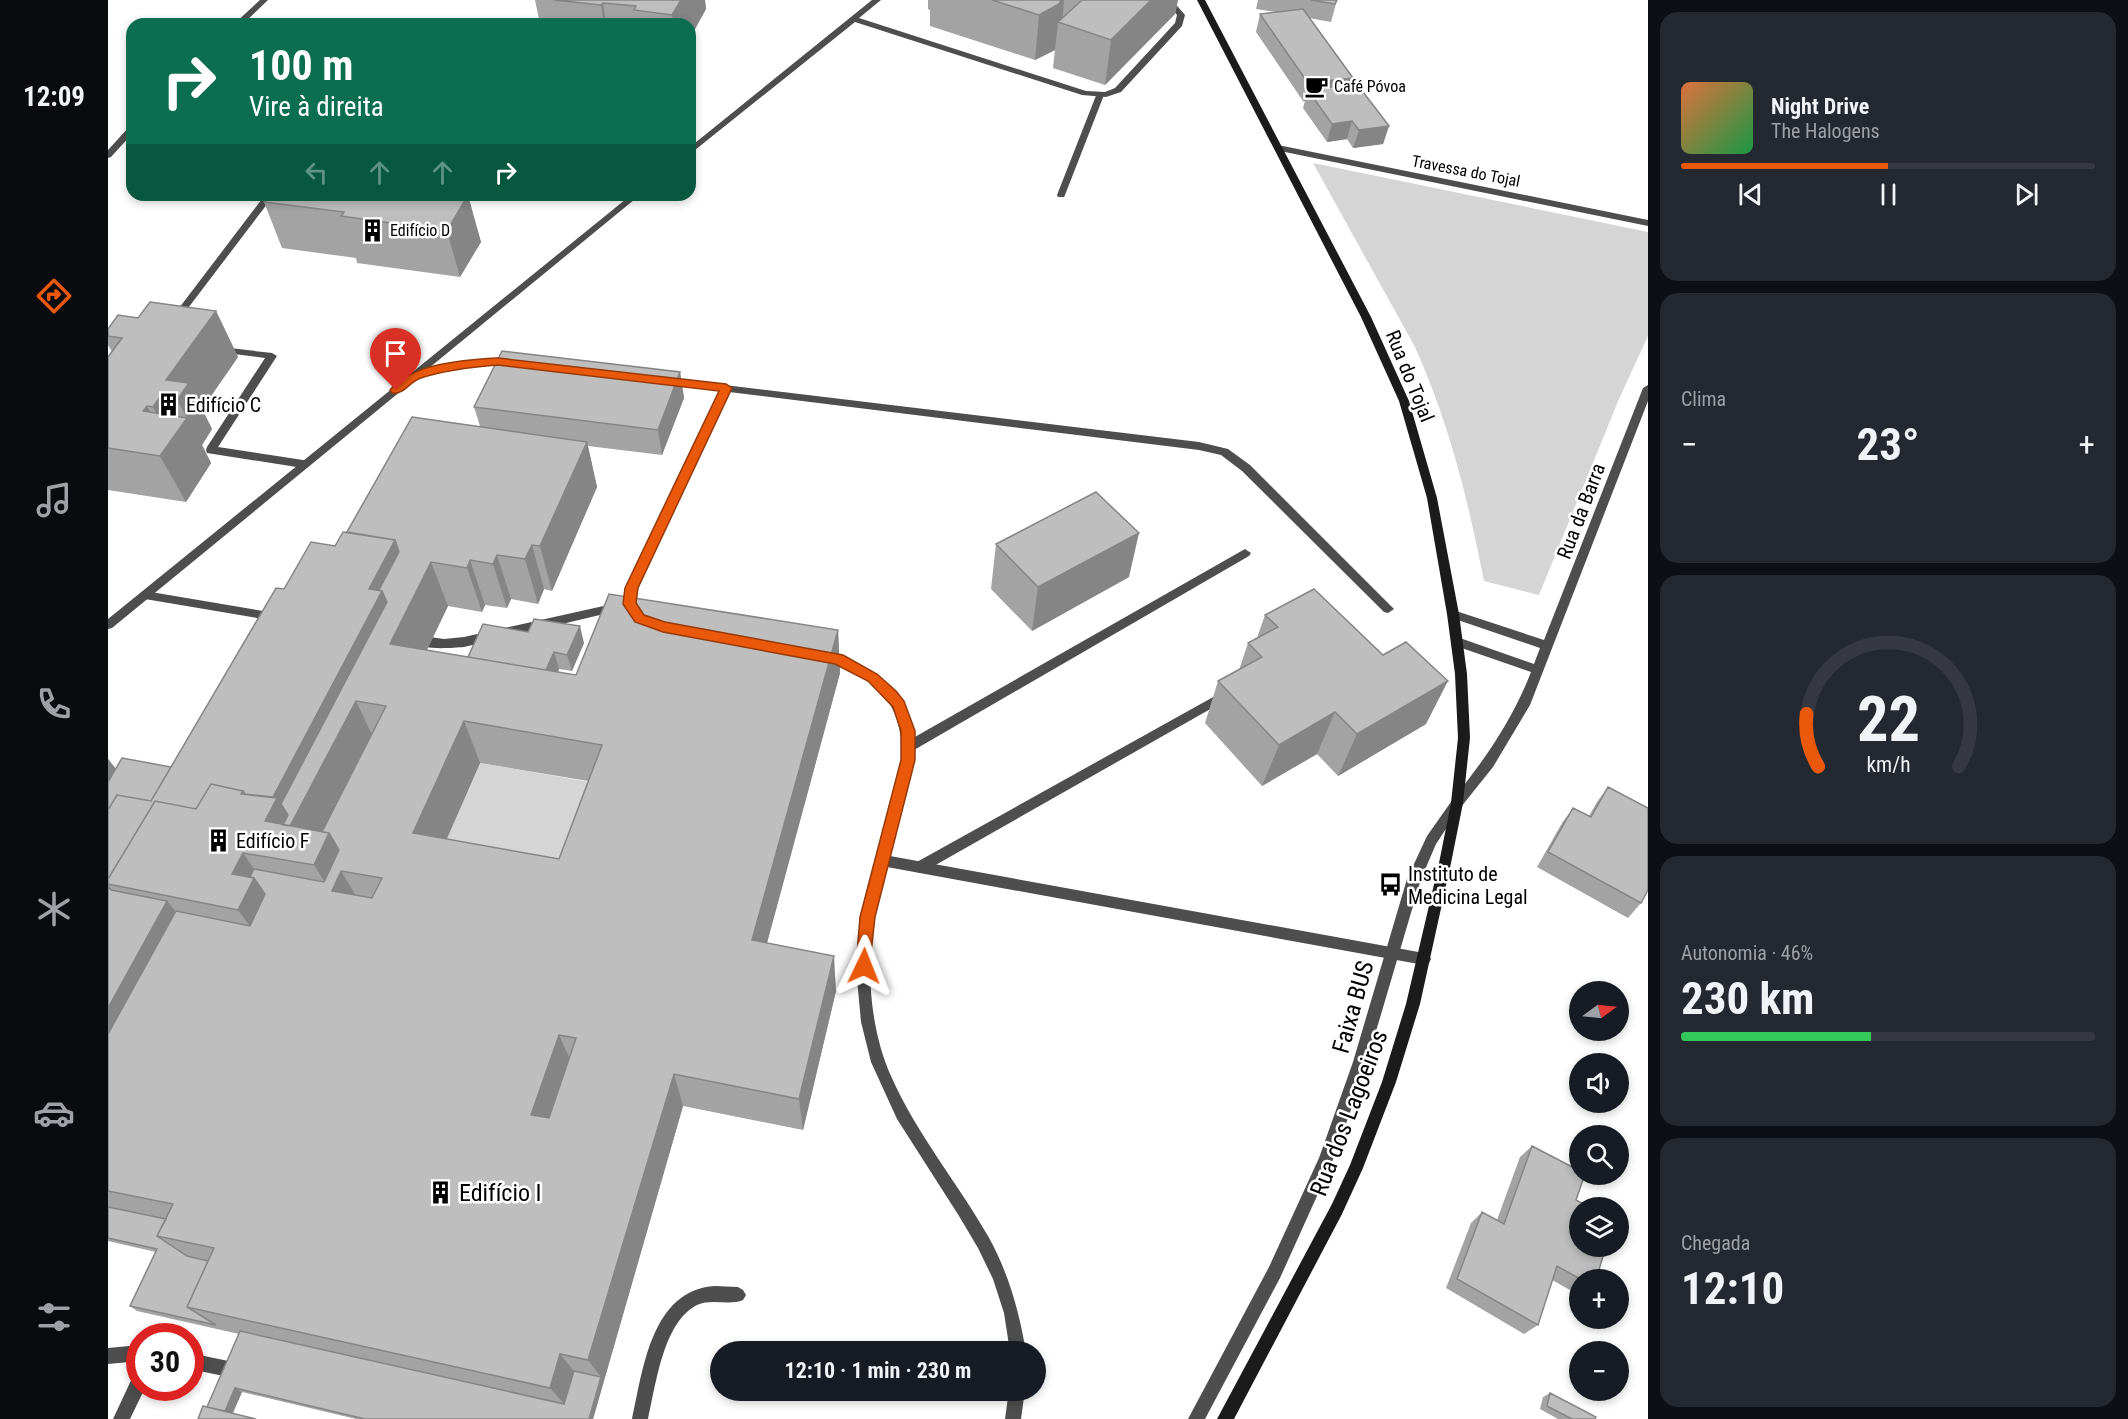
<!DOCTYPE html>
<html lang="pt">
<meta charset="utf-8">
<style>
body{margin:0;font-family:"Roboto Condensed",sans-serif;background:#242831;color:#f1f3f6;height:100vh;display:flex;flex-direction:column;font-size:22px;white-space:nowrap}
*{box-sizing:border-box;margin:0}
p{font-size:20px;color:#9ea1a6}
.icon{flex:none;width:33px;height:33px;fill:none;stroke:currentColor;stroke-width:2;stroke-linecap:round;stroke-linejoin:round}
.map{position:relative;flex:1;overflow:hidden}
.details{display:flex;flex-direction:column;gap:12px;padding:12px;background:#0d0f14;width:480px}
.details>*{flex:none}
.guide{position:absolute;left:18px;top:18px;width:570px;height:183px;border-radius:18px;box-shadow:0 3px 9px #0003;background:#0b6e4f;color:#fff;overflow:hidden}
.needle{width:39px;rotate:75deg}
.controls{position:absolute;left:1461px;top:981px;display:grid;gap:12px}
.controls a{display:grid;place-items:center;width:60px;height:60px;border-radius:50%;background:#171b24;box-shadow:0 3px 9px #0003;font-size:30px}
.speed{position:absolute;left:18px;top:1323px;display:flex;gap:12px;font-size:30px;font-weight:700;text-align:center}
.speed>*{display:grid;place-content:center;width:78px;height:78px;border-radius:50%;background:#171b24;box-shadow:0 3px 9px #0003;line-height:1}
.speed .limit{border:9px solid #d22;background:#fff;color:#111}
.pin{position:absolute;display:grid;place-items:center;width:51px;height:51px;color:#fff;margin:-62px -26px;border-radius:50% 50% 50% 0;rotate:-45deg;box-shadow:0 0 6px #0007}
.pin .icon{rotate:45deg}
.me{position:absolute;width:66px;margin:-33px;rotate:2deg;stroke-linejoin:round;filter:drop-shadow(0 0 4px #0008)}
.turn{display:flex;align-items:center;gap:21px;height:126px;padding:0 24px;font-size:27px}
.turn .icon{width:78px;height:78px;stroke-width:2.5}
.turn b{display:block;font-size:42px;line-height:51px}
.lanes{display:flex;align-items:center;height:57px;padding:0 24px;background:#0003;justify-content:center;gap:30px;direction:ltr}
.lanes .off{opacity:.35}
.big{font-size:45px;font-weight:700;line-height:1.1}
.details .tile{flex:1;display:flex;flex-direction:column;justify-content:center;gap:9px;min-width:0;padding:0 21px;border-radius:18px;background:#242831}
.details .dial{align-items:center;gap:0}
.dial svg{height:156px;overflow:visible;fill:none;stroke:#363941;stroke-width:7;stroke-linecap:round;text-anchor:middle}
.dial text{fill:#f1f3f6;stroke:none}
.song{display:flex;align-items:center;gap:18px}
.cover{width:72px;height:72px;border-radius:9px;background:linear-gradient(135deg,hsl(20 70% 55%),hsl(140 70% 35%))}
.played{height:6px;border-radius:3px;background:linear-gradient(90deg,#ea580c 50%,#363941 50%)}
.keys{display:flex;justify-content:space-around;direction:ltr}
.heat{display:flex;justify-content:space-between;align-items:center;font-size:33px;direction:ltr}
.charge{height:9px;border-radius:4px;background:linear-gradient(90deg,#34c759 46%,#363941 0)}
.trip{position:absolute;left:602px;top:1341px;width:336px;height:60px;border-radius:30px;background:#171b24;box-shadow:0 3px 9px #0003;font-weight:700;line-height:60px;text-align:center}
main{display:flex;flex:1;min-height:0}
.tabs{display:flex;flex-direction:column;width:108px;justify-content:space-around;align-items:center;background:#090b0e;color:#9ea1a6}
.tabs .icon{width:42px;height:42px}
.tabs .selected{color:#ea580c}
.tabs b{font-size:27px;color:#f1f3f6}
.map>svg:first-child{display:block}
.green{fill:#d5d5d5}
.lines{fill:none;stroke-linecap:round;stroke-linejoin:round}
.lane{fill:#4e4e4e;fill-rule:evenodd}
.street{fill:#4e4e4e;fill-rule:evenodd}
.secondary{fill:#1b1b1b;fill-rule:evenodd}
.wall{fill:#a3a3a3;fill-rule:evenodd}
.shaded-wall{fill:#858585}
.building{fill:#bebebe;stroke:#858585;stroke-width:1.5;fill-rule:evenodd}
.route{fill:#ea580c;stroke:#983908;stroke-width:1.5}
.labels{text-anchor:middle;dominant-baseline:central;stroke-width:5;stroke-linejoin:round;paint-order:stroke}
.far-poi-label{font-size:16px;fill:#000;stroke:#fff;text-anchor:start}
.far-street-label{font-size:16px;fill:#000;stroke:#fff}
.street-label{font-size:20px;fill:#000;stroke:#fff}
.poi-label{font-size:20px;fill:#000;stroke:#fff;text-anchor:start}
.near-street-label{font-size:24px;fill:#000;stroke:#fff}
.near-poi-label{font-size:24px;fill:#000;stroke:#fff;text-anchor:start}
</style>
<main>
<nav class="tabs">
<b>12:09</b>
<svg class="icon selected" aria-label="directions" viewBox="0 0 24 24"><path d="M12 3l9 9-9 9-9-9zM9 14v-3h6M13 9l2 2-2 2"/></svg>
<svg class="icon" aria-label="music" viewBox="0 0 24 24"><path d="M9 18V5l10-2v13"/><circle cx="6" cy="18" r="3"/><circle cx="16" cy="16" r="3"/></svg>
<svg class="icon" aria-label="phone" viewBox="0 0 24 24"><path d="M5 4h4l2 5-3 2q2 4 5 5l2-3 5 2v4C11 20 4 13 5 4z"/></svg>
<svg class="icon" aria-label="climate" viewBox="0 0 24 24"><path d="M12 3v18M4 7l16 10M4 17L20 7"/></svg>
<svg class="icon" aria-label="car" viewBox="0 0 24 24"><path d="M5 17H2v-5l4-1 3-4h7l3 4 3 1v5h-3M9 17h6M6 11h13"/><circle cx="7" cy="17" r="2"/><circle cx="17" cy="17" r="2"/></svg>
<svg class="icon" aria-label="filters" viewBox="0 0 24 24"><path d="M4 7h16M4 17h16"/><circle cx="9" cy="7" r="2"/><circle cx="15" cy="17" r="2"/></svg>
</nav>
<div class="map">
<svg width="1540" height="1419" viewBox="0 0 1540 1419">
<rect width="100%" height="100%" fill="#fff"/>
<path class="green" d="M1205,163L1540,232V336L1511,399L1431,595L1376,581C1359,496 1342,426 1307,347Z
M372,763L505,786L464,897L324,872Z"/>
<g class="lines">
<path class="lane" d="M989,93L996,95L957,195L956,197H950L949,195Z
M157,195H166L71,320H65V316Z
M113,347L164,353L169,356L110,447L195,460L199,461L200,464L199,467L195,468L99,453L98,450L99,447L157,358L110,352L108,350Z
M1137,549L1143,553L1141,556L806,750H798L796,746L798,742Z
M37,591L167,613L173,617L167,621L37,599L31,595Z
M509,603L515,607L513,610L356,647C342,648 311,651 302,640L308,635L336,639L356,637Z
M1116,691L1120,693L1122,696L1120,699L817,871L812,873L807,871L806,867L807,863Z
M1349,798L1353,799L1355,803L1328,844L1313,879L1253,1082L1223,1165L1172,1278L1097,1419H1080L1161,1267L1211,1158L1245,1062L1299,879L1319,836L1345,799Z
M607,1286L630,1287L635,1290L638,1295L635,1300C621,1306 604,1298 589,1305C555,1322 548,1385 540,1419H524C535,1370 543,1290 607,1286Z"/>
<path class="street" d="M152,0H160L135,24H126Z
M764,0H773L751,18L978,91L997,92L1007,88L1067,23L1069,15L1056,0H1064L1077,15L1074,26L1013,92L998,97L974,95L747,22L582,154V147Z
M24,126V134L3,157L0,158V150L21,127Z
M1170,145L1540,220V226L1167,150L1166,148Z
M523,195H532L321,368L364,360L403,359L406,360V364L364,366L310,377L4,628L0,629V619Z
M558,378L1091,442L1120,449L1142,465L1286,609L1280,613L1276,612L1134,471L1113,455L1091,450L621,392L530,588L528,604L531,611L525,615L521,614L516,604L518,588L612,391L554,383V379Z
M1540,385V401L1422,705L1385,767L1353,807L1349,808L1345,807L1343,803L1345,799C1377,759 1404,721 1423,672L1345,645L1343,642L1345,639L1349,637L1426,664L1432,648L1341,617L1339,614L1345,610L1436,640L1535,388Z
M718,651C770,668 811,698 806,758C805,768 801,779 799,789C793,811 788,834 782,856L1316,953L1321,955L1323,959L1321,963L1316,965L779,867C774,884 768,901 766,919C758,970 762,1029 783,1076C808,1133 849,1182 880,1236C900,1272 911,1310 918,1352H902L896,1313L885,1279L870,1248L851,1216L789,1119L763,1062L753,1022L749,979L752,919L794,760C795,700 768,677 714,659L712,656Z
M32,1345V1361L0,1364V1348Z
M82,1353L130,1363L136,1365L138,1371L136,1377L130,1379L82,1369Z
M32,1372V1388H37L22,1419H5L26,1374Z
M901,1390H917L913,1419H897Z"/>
<path class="secondary" d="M1089,0H1097L1263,317L1301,401L1329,498L1351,614L1359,674L1362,738L1355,803L1343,863L1312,1004L1288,1082L1255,1168L1234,1214L1126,1419H1109L1224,1204L1242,1165L1274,1082L1298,1004L1331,863L1343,803L1350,738L1347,674L1339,614L1319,498L1291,401L1253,317Z"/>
</g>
<path class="wall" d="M427,0H597L598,9L582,38V24H432Z
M820,0H1070L1067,14L997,85L945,68L947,49V50L927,60L822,26V10L820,9Z
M1150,0H1229L1223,22L1201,18L1243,85L1281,126L1275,144L1245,148L1239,139L1219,142L1195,108L1197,101H1195L1148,32L1152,14L1168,12L1148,9Z
M358,195L373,242L352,277L249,263L248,258L174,248L156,202Z
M108,311L130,357L94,409L104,429L94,445L103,463L78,502L0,490V357L4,352L0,345V329L30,318Z
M572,372L576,398L554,455L480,446L489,487L444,591L436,589L430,604L403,599L399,608L377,605L374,612L340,606L319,650L360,657L476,643L464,671L451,669L450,672L468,675L730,630L732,673L659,943L728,991L695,1130L575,1106L485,1419H248L134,1392L125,1413L99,1407L131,1334L29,1311L22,1306L48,1252L0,1241V759L8,769L63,767L176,589L227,546L239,532L372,426L366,407ZM372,763L480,781L451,859L339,839Z
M888,544L1021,577L924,631L883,589Z
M1157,615L1318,724L1230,776L1209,754L1154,786L1097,723L1110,681L1131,670L1140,643L1149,638Z
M1500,787L1533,903L1520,918L1429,867L1454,823L1465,808L1481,816L1489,802Z
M1424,1146L1468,1200L1488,1280H1472L1471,1295L1444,1280L1430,1325L1416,1334L1338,1288L1363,1223L1374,1212L1389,1220L1412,1157Z
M1442,1393L1487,1419H1450L1432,1409L1435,1397Z"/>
<path class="shaded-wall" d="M573,0H597L598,9L582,38V24H565L564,15Z
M953,0H956L954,24L950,22L947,50L927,60L931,15Z
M1043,0H1070L1067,14L997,85L1003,40Z
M495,3L498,24H496L493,5Z
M1245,78L1240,95L1200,90L1197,101H1195L1200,83Z
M1244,121L1239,139L1219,142L1224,124Z
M1281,126L1275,144L1245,148L1251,130Z
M360,195L373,242L352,277L339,231Z
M108,311L130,357L94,409L104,429L94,445L103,463L78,502L52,456L35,411L39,406L60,445L63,441L45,407L52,397L70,431L79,418L58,380Z
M572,372L576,398L554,455L550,430Z
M479,442L489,487L444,591L432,546Z
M1031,533L1021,577L924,631L930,587Z
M287,540L323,562L340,606L301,687L248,701L268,743L245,873L233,871L256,909L240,919L206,865L157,821L161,803L261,589Z
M424,545L436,589L430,604L417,559Z
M389,555L403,599L399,608L385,564Z
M362,560L377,605L374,612L359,568Z
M472,626L476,643L464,671L459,655Z
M730,630L732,673L650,976L644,940Z
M446,652L451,669L443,688L438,671Z
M1340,681L1318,724L1230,776L1249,734Z
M1227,712L1209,754L1154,786L1171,745Z
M356,721L372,763L324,872L305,833Z
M0,759L39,809L0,820Z
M93,815L142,841L135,853L173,907L169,962L130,910L124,874Z
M59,901L98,948L0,1135V1008Z
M726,956L728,991L695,1130L691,1099Z
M451,1035L466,1068L440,1146L423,1115Z
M566,1074L575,1106L485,1419H481L493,1377L480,1360Z
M452,1354L469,1375L459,1407L442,1388Z
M127,1388L134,1392L122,1419H114Z"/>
<path class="building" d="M446,0H573L564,15L526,10L528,6L495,3L493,5Z
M884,0H953L951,4L931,15Z
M974,0H1043L1003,40L950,22Z
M1203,0H1229L1227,4Z
M1195,9L1245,78L1200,83L1152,14Z
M1249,84L1281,126L1251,130L1244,121L1224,124L1200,90Z
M161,195H360L339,231L233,216L236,212L156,202Z
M42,302L108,311L58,380L81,383L69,400L52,397L45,407L39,406L35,411L79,418L52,456L0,448V357L14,338L0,336V329L10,315L30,318Z
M394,351L572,372L550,430L366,407Z
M304,417L479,442L432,546L424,545L417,559L389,555L385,564L362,560L359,568L323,562L282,644L468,675L501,594L730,630L644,940L726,956L691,1099L566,1074L480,1360L452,1354L442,1388L79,1307L106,1248L49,1236L65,1204L0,1191V1034L68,911L142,926L157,894L146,878L142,877L146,869L216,882L231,850L221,833L214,832L278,706L248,701L182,826L175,825L180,815L173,804L279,602L274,591L271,590L291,552L287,540L239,532ZM356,721L494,745L451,859L305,833ZM233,871L274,878L264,898L224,891ZM451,1035L468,1038L441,1118L423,1115Z
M988,492L1031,533L930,587L888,544Z
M235,532L287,540L261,589L274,591L165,797L137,794L135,791L103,784L88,809L47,801L0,879V810L9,795L43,801L168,588L176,589L203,542L227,546Z
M1206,589L1275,655L1298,642L1340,681L1249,734L1227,712L1171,745L1110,681L1154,657L1140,643L1170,627L1157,615Z
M426,619L472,626L459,655L446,652L438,670L360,657L375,624L420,632Z
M14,758L63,767L43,801L9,795L0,810V782Z
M103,784L135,791L133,794L169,798L157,821L221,833L206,865L135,853L124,874L146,878L130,910L0,884V879L47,801L88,809Z
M1500,787L1540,808V890L1533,903L1440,852L1465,808L1483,817Z
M0,886L3,890L59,901L0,1008Z
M1424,1146L1472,1171V1174H1477L1468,1200L1482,1208H1472V1246H1498L1488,1280H1474L1449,1266L1430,1325L1349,1279L1374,1212L1396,1224Z
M0,1207L58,1219L49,1236L79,1256L100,1261L79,1307L108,1325L22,1306L49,1249L0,1238Z
M132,1331L456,1404L466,1371L493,1377L481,1419H257L127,1388L117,1411L99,1407Z
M1442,1393L1488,1417L1487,1419H1464L1439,1406Z
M95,1406L148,1419H90Z"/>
<path class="route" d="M390,358L618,384L624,388L530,588L528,603L536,615L557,622L735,655L769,674L788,691L796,701L807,731V760L767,917L761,971L756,973L750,971L748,966L752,917L793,760V731L785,707L760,681L727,664L555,632L527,622L515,604L517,588L611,391L390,365C364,367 337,370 313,378C302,381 296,395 284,393L282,390C303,363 358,360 390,358Z"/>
<defs>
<symbol id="cafe-bare" viewBox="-9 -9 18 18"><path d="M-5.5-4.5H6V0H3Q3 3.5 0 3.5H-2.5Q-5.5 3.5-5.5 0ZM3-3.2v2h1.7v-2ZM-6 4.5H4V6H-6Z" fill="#000" stroke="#fff" stroke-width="2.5" paint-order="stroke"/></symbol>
<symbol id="building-bare" viewBox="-9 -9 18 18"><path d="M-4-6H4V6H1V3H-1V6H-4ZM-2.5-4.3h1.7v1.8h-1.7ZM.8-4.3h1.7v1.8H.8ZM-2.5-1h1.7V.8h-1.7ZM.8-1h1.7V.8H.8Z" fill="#000" stroke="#fff" stroke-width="2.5" paint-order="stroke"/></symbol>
<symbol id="bus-bare" viewBox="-9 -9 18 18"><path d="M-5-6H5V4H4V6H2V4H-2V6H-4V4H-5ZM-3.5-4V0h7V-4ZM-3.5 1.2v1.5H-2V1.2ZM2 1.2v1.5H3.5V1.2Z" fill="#000" stroke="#fff" stroke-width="2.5" paint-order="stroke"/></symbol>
</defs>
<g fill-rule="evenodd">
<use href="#cafe-bare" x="1192" y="70" width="33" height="33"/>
<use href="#building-bare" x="248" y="214" width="33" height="33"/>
<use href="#building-bare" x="44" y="388" width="33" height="33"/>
<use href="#building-bare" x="94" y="824" width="33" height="33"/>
<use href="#bus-bare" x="1266" y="868" width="33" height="33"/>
<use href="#building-bare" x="316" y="1176" width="33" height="33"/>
</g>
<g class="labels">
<g class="far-poi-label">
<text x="1226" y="86">Café Póvoa</text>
<text x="282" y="230">Edifício D</text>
</g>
<g class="far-street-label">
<text transform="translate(1358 171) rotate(11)">Travessa do Tojal</text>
</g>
<g class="street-label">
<text transform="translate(1302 376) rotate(68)">Rua do Tojal</text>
<text transform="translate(1473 511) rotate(-69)">Rua da Barra</text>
</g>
<g class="poi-label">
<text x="78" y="405">Edifício C</text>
<text x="128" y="841">Edifício F</text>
<text x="1300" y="874">Instituto de<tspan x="1300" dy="23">Medicina Legal</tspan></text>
</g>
<g class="near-street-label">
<text transform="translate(1245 1007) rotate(-74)">Faixa BUS</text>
<text transform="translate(1241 1113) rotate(-69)">Rua dos Lagoeiros</text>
</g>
<g class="near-poi-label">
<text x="351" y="1193">Edifício I</text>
</g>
</g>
</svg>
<div class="controls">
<a><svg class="needle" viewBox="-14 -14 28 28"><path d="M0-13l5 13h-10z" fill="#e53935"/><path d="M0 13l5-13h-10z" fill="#9ea1a6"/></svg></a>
<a><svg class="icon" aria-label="sound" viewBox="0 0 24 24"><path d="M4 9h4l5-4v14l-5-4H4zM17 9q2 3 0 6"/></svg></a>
<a><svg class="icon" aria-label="search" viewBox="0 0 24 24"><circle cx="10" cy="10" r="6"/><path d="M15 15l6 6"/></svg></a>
<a><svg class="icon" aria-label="layers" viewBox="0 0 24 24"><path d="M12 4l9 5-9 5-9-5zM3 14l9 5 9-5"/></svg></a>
<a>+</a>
<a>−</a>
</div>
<div class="speed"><div class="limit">30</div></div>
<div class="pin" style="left:288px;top:390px;background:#d93025"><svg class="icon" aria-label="arrive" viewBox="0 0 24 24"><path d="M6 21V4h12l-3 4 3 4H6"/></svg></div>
<svg class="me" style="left:756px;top:966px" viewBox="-20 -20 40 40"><path d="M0-17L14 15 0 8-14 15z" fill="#ea580c" stroke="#fff" stroke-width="4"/></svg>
<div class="trip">12:10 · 1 min · 230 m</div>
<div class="guide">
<div class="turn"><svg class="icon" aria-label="right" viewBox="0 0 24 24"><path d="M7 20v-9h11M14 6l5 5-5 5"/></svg><div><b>100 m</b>Vire à direita</div></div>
<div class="lanes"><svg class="icon off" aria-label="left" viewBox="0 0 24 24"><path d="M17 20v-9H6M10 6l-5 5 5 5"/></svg><svg class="icon off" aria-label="ahead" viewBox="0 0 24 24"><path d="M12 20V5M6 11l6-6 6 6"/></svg><svg class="icon off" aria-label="ahead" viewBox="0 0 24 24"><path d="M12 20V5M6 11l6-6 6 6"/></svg><svg class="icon" aria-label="right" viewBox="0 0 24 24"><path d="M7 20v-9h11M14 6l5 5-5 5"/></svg></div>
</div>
</div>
<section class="details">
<div class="tile">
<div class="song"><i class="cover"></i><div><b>Night Drive</b><p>The Halogens</p></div></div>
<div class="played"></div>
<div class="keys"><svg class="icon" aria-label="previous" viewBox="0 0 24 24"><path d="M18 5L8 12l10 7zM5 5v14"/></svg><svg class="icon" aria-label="pause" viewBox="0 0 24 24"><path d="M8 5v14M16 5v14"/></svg><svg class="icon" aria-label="next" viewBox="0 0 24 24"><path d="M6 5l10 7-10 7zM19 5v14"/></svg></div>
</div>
<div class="tile"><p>Clima</p>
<div class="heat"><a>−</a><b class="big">23°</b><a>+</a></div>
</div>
<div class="tile dial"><svg viewBox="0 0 100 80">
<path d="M14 69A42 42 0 1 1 86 69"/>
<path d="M14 69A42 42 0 0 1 8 42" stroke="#ea580c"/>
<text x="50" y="56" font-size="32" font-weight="700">22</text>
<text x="50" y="72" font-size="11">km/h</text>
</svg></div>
<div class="tile"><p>Autonomia · 46%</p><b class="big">230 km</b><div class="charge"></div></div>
<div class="tile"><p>Chegada</p><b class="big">12:10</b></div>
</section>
</main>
